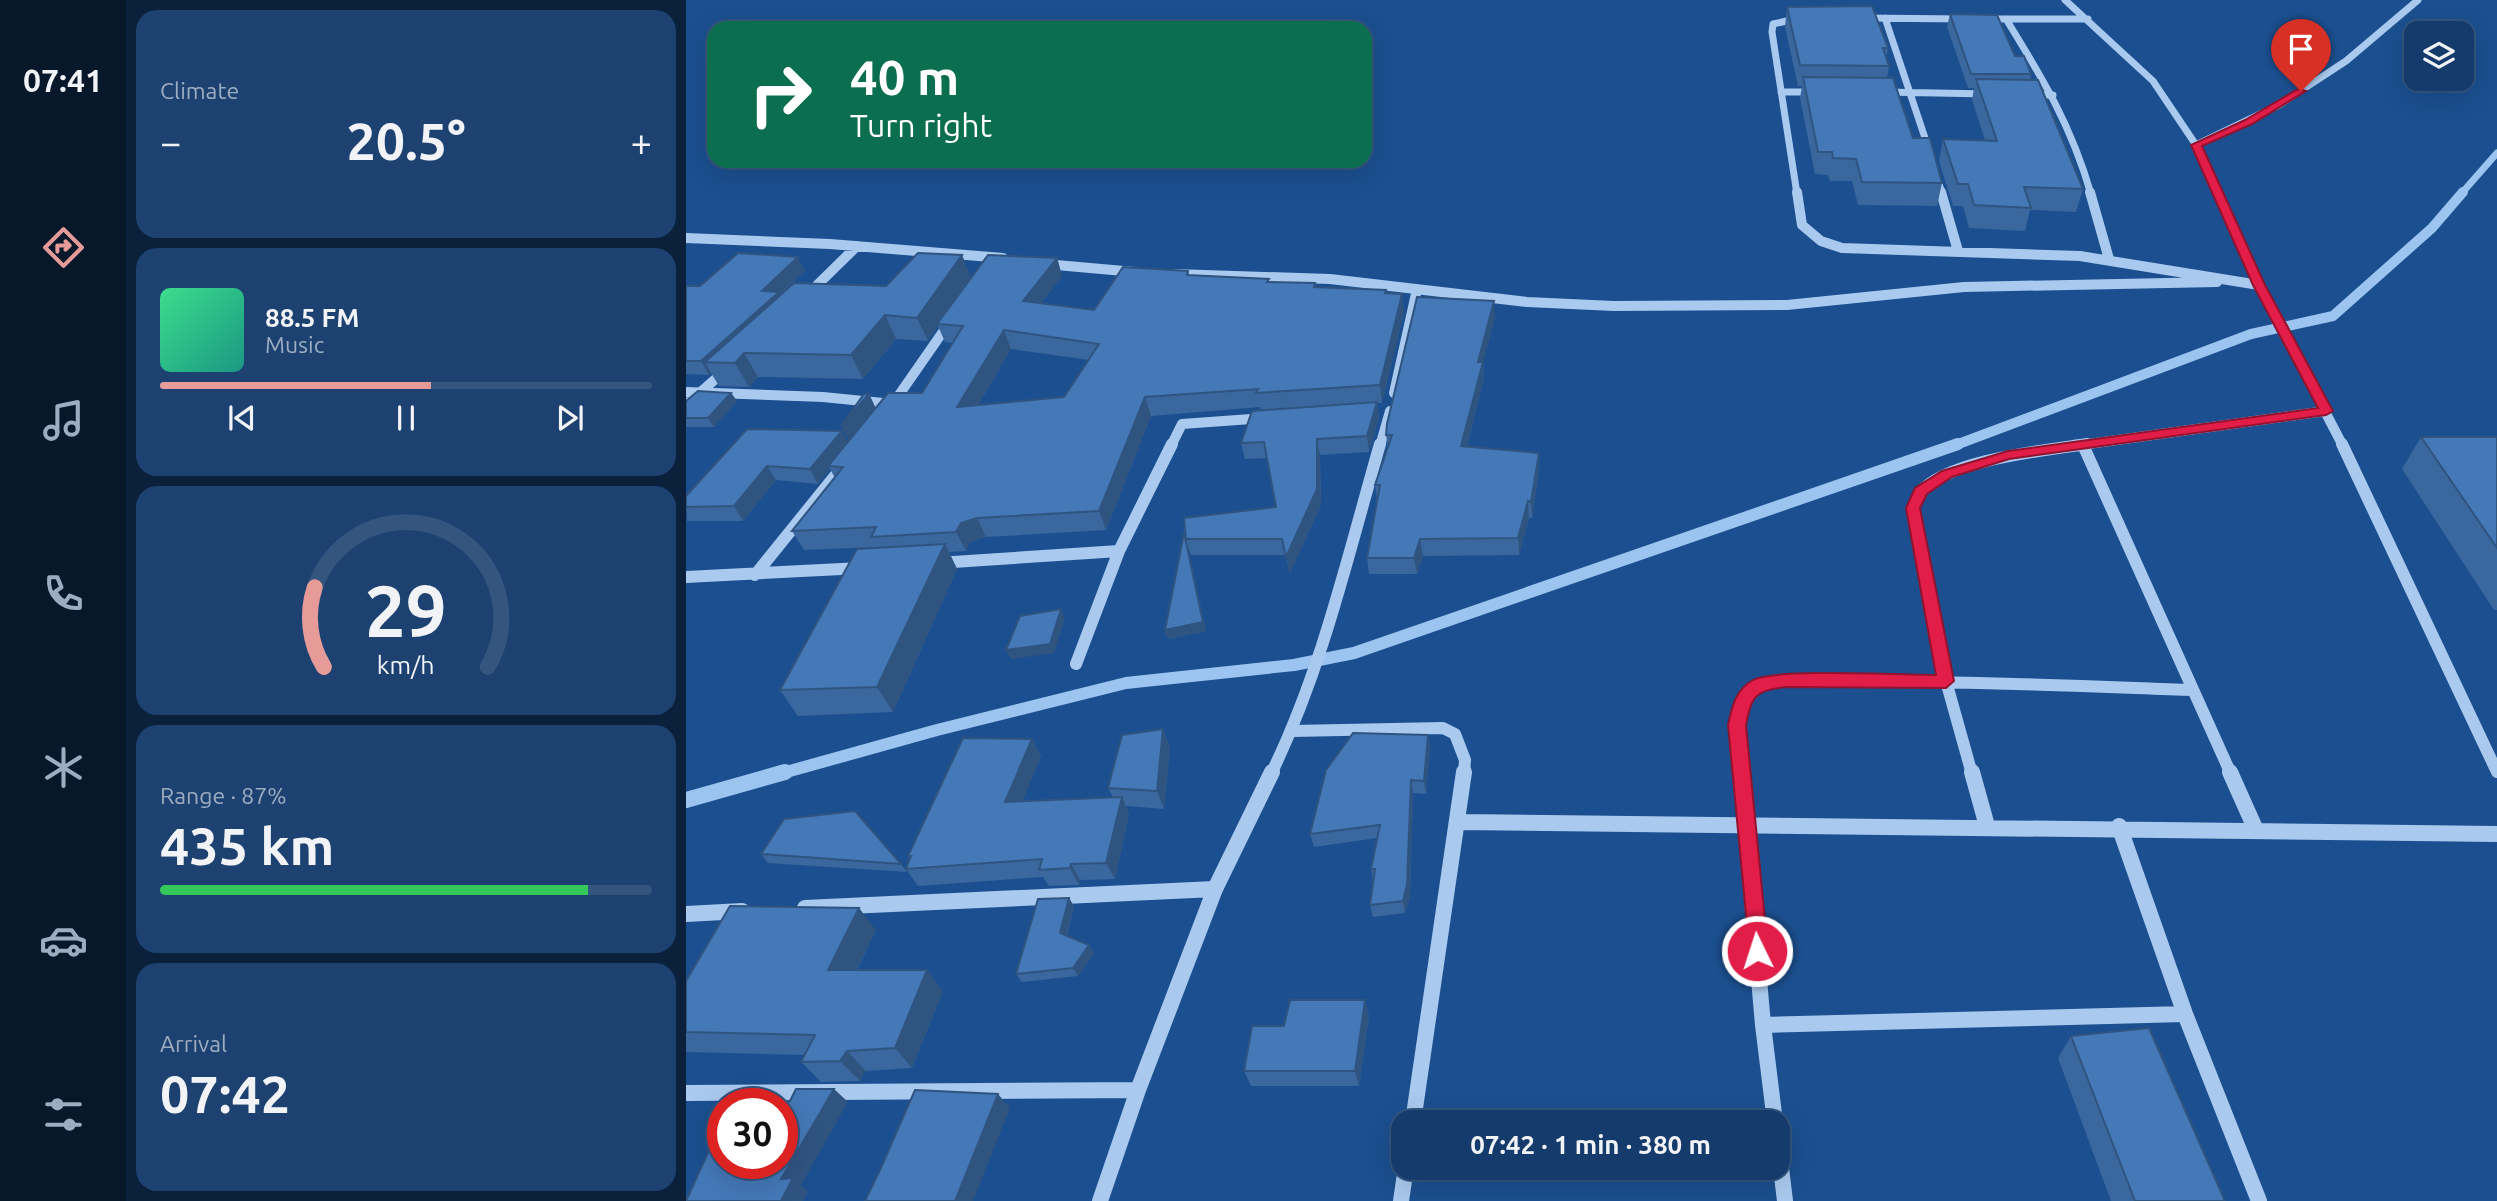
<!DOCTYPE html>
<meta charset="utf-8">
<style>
body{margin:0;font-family:Ubuntu,sans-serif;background:#1d4271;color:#f1f3f6;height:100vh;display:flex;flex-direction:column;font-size:26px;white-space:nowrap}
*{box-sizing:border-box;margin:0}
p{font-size:23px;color:#9dadc1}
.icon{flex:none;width:38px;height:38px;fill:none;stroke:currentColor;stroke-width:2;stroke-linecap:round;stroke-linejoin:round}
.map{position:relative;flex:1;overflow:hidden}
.panel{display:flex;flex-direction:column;gap:10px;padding:10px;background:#0b203b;width:560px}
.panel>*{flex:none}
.hud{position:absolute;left:21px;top:21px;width:665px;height:147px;border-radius:21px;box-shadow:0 7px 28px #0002,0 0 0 2px #33557e;background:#0b6e4f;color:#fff;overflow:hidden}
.tools{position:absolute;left:1718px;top:21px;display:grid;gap:14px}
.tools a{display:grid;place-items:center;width:70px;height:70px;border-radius:14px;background:#143b6b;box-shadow:0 7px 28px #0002,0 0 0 2px #33557e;font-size:35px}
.speed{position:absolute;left:21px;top:1088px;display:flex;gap:14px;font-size:35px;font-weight:700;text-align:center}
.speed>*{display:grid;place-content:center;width:91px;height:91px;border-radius:50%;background:#143b6b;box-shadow:0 7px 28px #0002,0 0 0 2px #33557e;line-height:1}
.speed .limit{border:10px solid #d22;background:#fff;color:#111}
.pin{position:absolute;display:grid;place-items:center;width:60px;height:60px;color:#fff;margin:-72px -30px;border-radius:50% 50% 50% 0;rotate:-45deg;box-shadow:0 0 7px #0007}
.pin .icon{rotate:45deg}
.me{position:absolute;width:77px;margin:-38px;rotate:356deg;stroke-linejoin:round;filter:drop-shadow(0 0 5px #0008)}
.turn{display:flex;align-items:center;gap:24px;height:147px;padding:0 28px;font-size:32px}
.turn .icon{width:91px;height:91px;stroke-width:2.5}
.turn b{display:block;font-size:49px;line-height:60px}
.big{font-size:52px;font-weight:700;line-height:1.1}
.panel .widget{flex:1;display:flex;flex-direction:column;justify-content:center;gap:10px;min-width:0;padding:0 24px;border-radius:21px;background:#1d4271}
.panel .dial{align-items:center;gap:0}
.dial svg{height:182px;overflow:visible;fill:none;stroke:#33557e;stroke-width:7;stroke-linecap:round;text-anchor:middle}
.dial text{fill:#f1f3f6;stroke:none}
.song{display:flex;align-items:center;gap:21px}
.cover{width:84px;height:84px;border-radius:10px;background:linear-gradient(135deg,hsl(150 70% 55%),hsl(170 70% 35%))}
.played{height:7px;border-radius:4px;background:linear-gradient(90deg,#e69b98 55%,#33557e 55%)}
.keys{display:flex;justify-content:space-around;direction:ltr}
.heat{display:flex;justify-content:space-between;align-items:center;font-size:38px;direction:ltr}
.charge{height:10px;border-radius:5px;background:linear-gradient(90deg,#34c759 87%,#33557e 0)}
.trip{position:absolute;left:705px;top:1110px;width:399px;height:70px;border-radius:21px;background:#143b6b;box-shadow:0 7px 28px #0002,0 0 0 2px #33557e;font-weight:700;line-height:70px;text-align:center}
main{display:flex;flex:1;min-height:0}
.tab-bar{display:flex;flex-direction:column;width:126px;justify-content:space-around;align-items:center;background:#08182b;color:#9dadc1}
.tab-bar .icon{width:49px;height:49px}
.tab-bar .current{color:#e69b98}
.tab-bar b{font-size:32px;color:#f1f3f6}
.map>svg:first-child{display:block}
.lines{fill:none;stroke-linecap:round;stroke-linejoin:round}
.stream-far3{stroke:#9cc4f0;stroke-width:7}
.stream-far2{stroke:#9cc4f0;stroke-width:10}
.stream-far1{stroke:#9cc4f0;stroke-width:12}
.stream{stroke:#9cc4f0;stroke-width:16}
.minor-far3{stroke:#a9c9ee;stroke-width:7}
.minor-far2{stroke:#a9c9ee;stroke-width:10}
.minor-far1{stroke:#a9c9ee;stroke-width:12}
.minor{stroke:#a9c9ee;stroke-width:16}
.wall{fill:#3a679d;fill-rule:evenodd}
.shaded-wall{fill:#305480}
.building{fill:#4478b7;stroke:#305480;stroke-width:2;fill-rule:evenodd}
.route{fill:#e11d48;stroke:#92132f;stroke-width:2}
</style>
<main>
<nav class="tab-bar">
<b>07:41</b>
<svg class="icon current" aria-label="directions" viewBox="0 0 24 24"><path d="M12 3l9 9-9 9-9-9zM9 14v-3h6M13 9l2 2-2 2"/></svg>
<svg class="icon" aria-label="music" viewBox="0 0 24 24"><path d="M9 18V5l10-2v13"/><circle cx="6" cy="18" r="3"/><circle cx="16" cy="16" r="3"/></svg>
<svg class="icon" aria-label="phone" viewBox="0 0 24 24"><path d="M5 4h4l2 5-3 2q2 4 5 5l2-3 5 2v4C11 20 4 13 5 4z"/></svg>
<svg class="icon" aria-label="climate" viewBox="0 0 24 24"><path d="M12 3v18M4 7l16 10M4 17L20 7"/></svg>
<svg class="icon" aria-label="car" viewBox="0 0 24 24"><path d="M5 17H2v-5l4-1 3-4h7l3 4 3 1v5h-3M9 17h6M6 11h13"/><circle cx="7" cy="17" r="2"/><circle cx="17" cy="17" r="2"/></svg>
<svg class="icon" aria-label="filters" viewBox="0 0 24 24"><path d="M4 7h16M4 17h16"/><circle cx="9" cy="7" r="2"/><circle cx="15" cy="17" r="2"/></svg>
</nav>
<section class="panel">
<div class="widget"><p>Climate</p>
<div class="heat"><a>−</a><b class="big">20.5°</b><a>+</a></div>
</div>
<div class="widget">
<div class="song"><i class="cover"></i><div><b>88.5 FM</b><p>Music</p></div></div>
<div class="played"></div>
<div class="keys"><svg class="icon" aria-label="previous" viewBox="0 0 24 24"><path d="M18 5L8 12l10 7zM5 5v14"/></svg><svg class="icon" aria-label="pause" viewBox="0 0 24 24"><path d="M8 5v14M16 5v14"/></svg><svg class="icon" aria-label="next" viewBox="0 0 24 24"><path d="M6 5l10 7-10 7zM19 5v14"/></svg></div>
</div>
<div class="widget dial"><svg viewBox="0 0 100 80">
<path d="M14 69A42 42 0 1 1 86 69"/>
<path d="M14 69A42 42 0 0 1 10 34" stroke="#e69b98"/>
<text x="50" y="56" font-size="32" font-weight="700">29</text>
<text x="50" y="72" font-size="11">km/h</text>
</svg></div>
<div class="widget"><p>Range · 87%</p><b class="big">435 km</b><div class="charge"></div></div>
<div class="widget"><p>Arrival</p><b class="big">07:42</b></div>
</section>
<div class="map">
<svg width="1811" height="1201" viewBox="0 0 1811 1201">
<rect width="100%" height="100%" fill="#1b4f8f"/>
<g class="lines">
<path class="stream-far3" d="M1775,194L1811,153"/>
<path class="stream-far2" d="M1267,446L1565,334L1647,316L1746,228L1777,192"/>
<path class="stream-far1" d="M93,774L251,730L440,683L608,665L668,653L1272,444"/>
<path class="stream" d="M0,800L99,772"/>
<path class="minor-far3" d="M1379,0L1467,81L1510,145L1532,194
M1175,18L1279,19
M1199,18L1244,153
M1297,19H1402
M1320,19C1357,79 1385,125 1405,194
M1095,92H1129
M1196,92L1304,94
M1343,95H1367
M1510,145L1593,105L1660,61L1732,0
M1251,177L1256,194
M1111,194L1086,32L1087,24L1115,18"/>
<path class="minor-far2" d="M1111,192L1116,225L1135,241L1156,248L1394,256L1573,285
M1255,192L1272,251
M1404,192L1423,259
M1531,192L1573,285L1657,446
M0,238L144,244L317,258
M359,264L449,272
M488,274L644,279L841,302L928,306L1101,305L1278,287L1531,282
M122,294L171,246
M0,392L137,397L207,404
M708,393L731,289
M0,405L42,368
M206,405L263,323
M485,446L496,424L579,418
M694,446L704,411
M1388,446L1640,411"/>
<path class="minor-far1" d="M1656,444L1811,772
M1397,445L1545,774
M252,563L433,551
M69,575L157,466
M0,577L175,568
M390,664L433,551L486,444
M606,731L757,728L769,734L779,760L778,774
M585,774C636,670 662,555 694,444
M1055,774C1053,747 1042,701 1071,685C1090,676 1139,681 1161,681C1277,681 1392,686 1507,690
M1286,774L1260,681L1227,508C1229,504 1231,497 1234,493C1259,460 1361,450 1401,444"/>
<path class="minor" d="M1055,772L1077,1025L1089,1122
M1286,772L1301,826
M1544,772L1569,828
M773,822L1811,834
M1433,826L1499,1014L1573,1201
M119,908L529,889
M0,914L56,911
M1077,1025L1499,1014
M0,1093L452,1090
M727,1122L778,772
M1092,1143L1099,1201
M414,1201L452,1090L529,889L586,772
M715,1201L720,1167"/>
</g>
<path class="wall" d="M1101,7L1202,48L1200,58L1203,66L1201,78L1227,138L1256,183L1251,206L1172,205L1166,181H1144L1142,175L1129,174L1114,98L1116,86H1112L1099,27Z
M1264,14L1329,56L1345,74L1344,80L1397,189L1390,212L1344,210L1339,231L1283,228L1277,206H1267L1253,161L1257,139L1299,140L1286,100L1288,88H1282L1261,27Z
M276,255L285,278L371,258L376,276L355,303L408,310L502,271L503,275L583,279V282L629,283L630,287L716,294L718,312L696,403H691L693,418L683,452L634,455L635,505L604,573L599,555H505L501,545L520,631L482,639L479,630L499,538L590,507L581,458L559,459L555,443L575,410L574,407L465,416L420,530L300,537L284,542L280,551L263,552L271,569L207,712L112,716L94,690L191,548L190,547L118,550L106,531L149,478L144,469L132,484L90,480L57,521H1L0,496L61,429L161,442L163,440L155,426L183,394L189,407L236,393L266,343L259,342L252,326L242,341L210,339L177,379L72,377L63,387L33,386L25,373L23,375L0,374V286H14L119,270L94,295L200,286ZM325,349L403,360L378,397L292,405Z
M809,317L797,362L798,378L781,447L853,469L846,518H843L833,555L737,556L731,574H683L681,558L691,499L689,485L702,448L700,435Z
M45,393L51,401L28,427H0V401Z
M1735,437L1811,438V610H1808L1716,469Z
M477,729L484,747L478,809L440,806L443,814L429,879L394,880L393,885L363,886L357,877L232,886L220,869L224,859L222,856L346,739L355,756L336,802L427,797L422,788Z
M742,735L744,747L740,794L727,793L724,897L719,913L687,917L684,905L687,882L685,869L691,838L628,847L624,834Z
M75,854L215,864L221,872L82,863Z
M388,906L381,936L408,953L392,976L336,982L330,974Z
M190,930L171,970L257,991L226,1068L180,1071L174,1081L135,1082L115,1062L119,1055L0,1052V981Z
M679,1000L683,1016L673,1086H565L558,1071L598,1026Z
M1385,1036L1539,1201H1425L1372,1058Z"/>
<path class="shaded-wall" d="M276,255L285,278L251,324L252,326L242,341L231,318Z
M112,257L119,270L94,294L99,305L19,362L25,373L23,375L15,361L76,291Z
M371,258L376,276L343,319L337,301Z
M716,294L718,312L696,403L694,385Z
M808,301L809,317L793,378L792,362Z
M199,315L210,339L177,379L165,355Z
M318,330L325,349L279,426L271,407Z
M58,353L72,377L63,387L49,363Z
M797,362L798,378L777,463L775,446Z
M45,393L51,401L28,427L22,418Z
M183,394L191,411L164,443L155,426Z
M459,397L465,416L420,530L413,511Z
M691,402L693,418L683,452L681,436Z
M156,431L163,445L142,466L144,469L132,484L124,469Z
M631,439L634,455L635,505L604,573L600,557Z
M853,453V469L846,518L845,502Z
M81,466L90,480L57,521L48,506Z
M842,501L843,518L833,555L832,538Z
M291,518L300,537L284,542L280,551L270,532L275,523Z
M498,533L520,631L482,639L479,630Z
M734,539L737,556L731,574L728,558Z
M259,544L271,569L207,712L191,687Z
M375,609L379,618L368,653L325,659L320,650Z
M477,729L484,747L478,809L471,791Z
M742,735L744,747L740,794L738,781Z
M346,739L355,756L329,819L319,802Z
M725,780L727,793L724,897L719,913L717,901Z
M436,797L443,814L429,879L420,863Z
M385,864L394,880L393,885L384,868Z
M383,898L388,906L379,941L374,933Z
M173,908L190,930L160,991L142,970Z
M403,945L408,953L392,976L387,968Z
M241,970L257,991L226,1068L209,1048Z
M679,1000L683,1016L673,1086L669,1071Z
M161,1051L180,1071L174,1081L154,1061Z
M148,1089L162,1102L115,1185L122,1191L117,1201H95V1179Z
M312,1094L324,1108L287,1201H269Z"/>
<path class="building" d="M1186,6L1202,48H1197L1203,66L1114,65L1101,7Z
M1264,14L1311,15L1329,56H1338L1345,74H1285Z
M1117,77L1207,78L1227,138H1244L1256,183L1176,182L1170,159L1147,158L1146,152H1132Z
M1290,79L1352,80L1397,189L1338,187L1345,208L1288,205L1282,184H1272L1257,139L1311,141Z
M52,253L112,257L76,291L93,292L15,361H0V286H14Z
M232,253L276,255L231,318L199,315L165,355L58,353L49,363L19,362L108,283L200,286Z
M302,255L371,258L337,301L408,310L437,267L502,271L501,275L583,279L581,282L629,283L628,287L700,290L699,293L716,294L694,385L570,393L572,389L459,397L413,511L291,518L275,523L270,532L185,537L190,527L106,531L157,467L142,466L202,393H236L277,326L251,324ZM318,330L413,344L378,397L271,407Z
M731,297L808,301L792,362H797L775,446L853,453L845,502L842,501L832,538L734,539L728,558H681L694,485H689L706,435H700L701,424Z
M12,391L45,393L22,418H0V401Z
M178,394H183L155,426Z
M691,402L681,436L631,439V489L600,557L596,539H500L498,518L590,507L578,442L555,443L566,411Z
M61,429L156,431L124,469L81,466L48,506L0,507V496Z
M1735,437H1811V548Z
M498,533L517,622L479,630Z
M259,544L191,687L94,690L171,549Z
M375,609L364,644L320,650L334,616Z
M477,729L471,791L422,788L436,735Z
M667,733L742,735L738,781L725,780L721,885L717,901L684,905L689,869H685L694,825L624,834L640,770Z
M277,738L346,739L319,802L436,797L420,863L385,864L384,868L353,870L356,859L220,869L225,856H222Z
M169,811L215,864L75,854L98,819Z
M383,898L374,933L403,945L387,968L330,974L352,899Z
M44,906L173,908L142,970H241L209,1048L161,1051L154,1061L115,1062L129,1035L0,1032V981Z
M604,1000H679L669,1071H558L566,1026H598Z
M1463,1028L1539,1201H1449L1385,1036Z
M110,1089H148L95,1179L107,1178L95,1201H0L37,1120V1164H96V1104H76L104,1101Z
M229,1090L312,1094L269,1201H179L194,1170Z"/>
<path class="route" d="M1612,89L1620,91L1566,124L1516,146L1579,285L1647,411L1640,415L1323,459L1266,477L1241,494L1234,508L1268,681L1260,688L1100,687C1069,691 1066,695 1060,725L1082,951L1079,957L1071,960L1064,957L1042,725C1046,707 1049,690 1067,680C1089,668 1218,675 1250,675L1220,508L1229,488L1256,471L1322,451L1632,408L1567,285L1505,145L1559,120Z"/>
</svg>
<div class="tools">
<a><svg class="icon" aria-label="layers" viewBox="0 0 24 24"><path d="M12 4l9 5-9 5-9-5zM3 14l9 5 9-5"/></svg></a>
</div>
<div class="speed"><div class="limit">30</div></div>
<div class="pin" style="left:1615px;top:91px;background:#d93025"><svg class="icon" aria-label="arrive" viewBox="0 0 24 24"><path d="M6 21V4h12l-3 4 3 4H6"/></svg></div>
<svg class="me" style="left:1071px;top:951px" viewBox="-20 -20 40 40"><circle r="17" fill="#e11d48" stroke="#fff" stroke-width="3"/><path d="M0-11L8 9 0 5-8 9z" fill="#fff"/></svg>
<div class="trip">07:42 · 1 min · 380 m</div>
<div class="hud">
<div class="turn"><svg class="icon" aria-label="right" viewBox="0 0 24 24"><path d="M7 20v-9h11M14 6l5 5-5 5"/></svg><div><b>40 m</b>Turn right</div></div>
</div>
</div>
</main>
